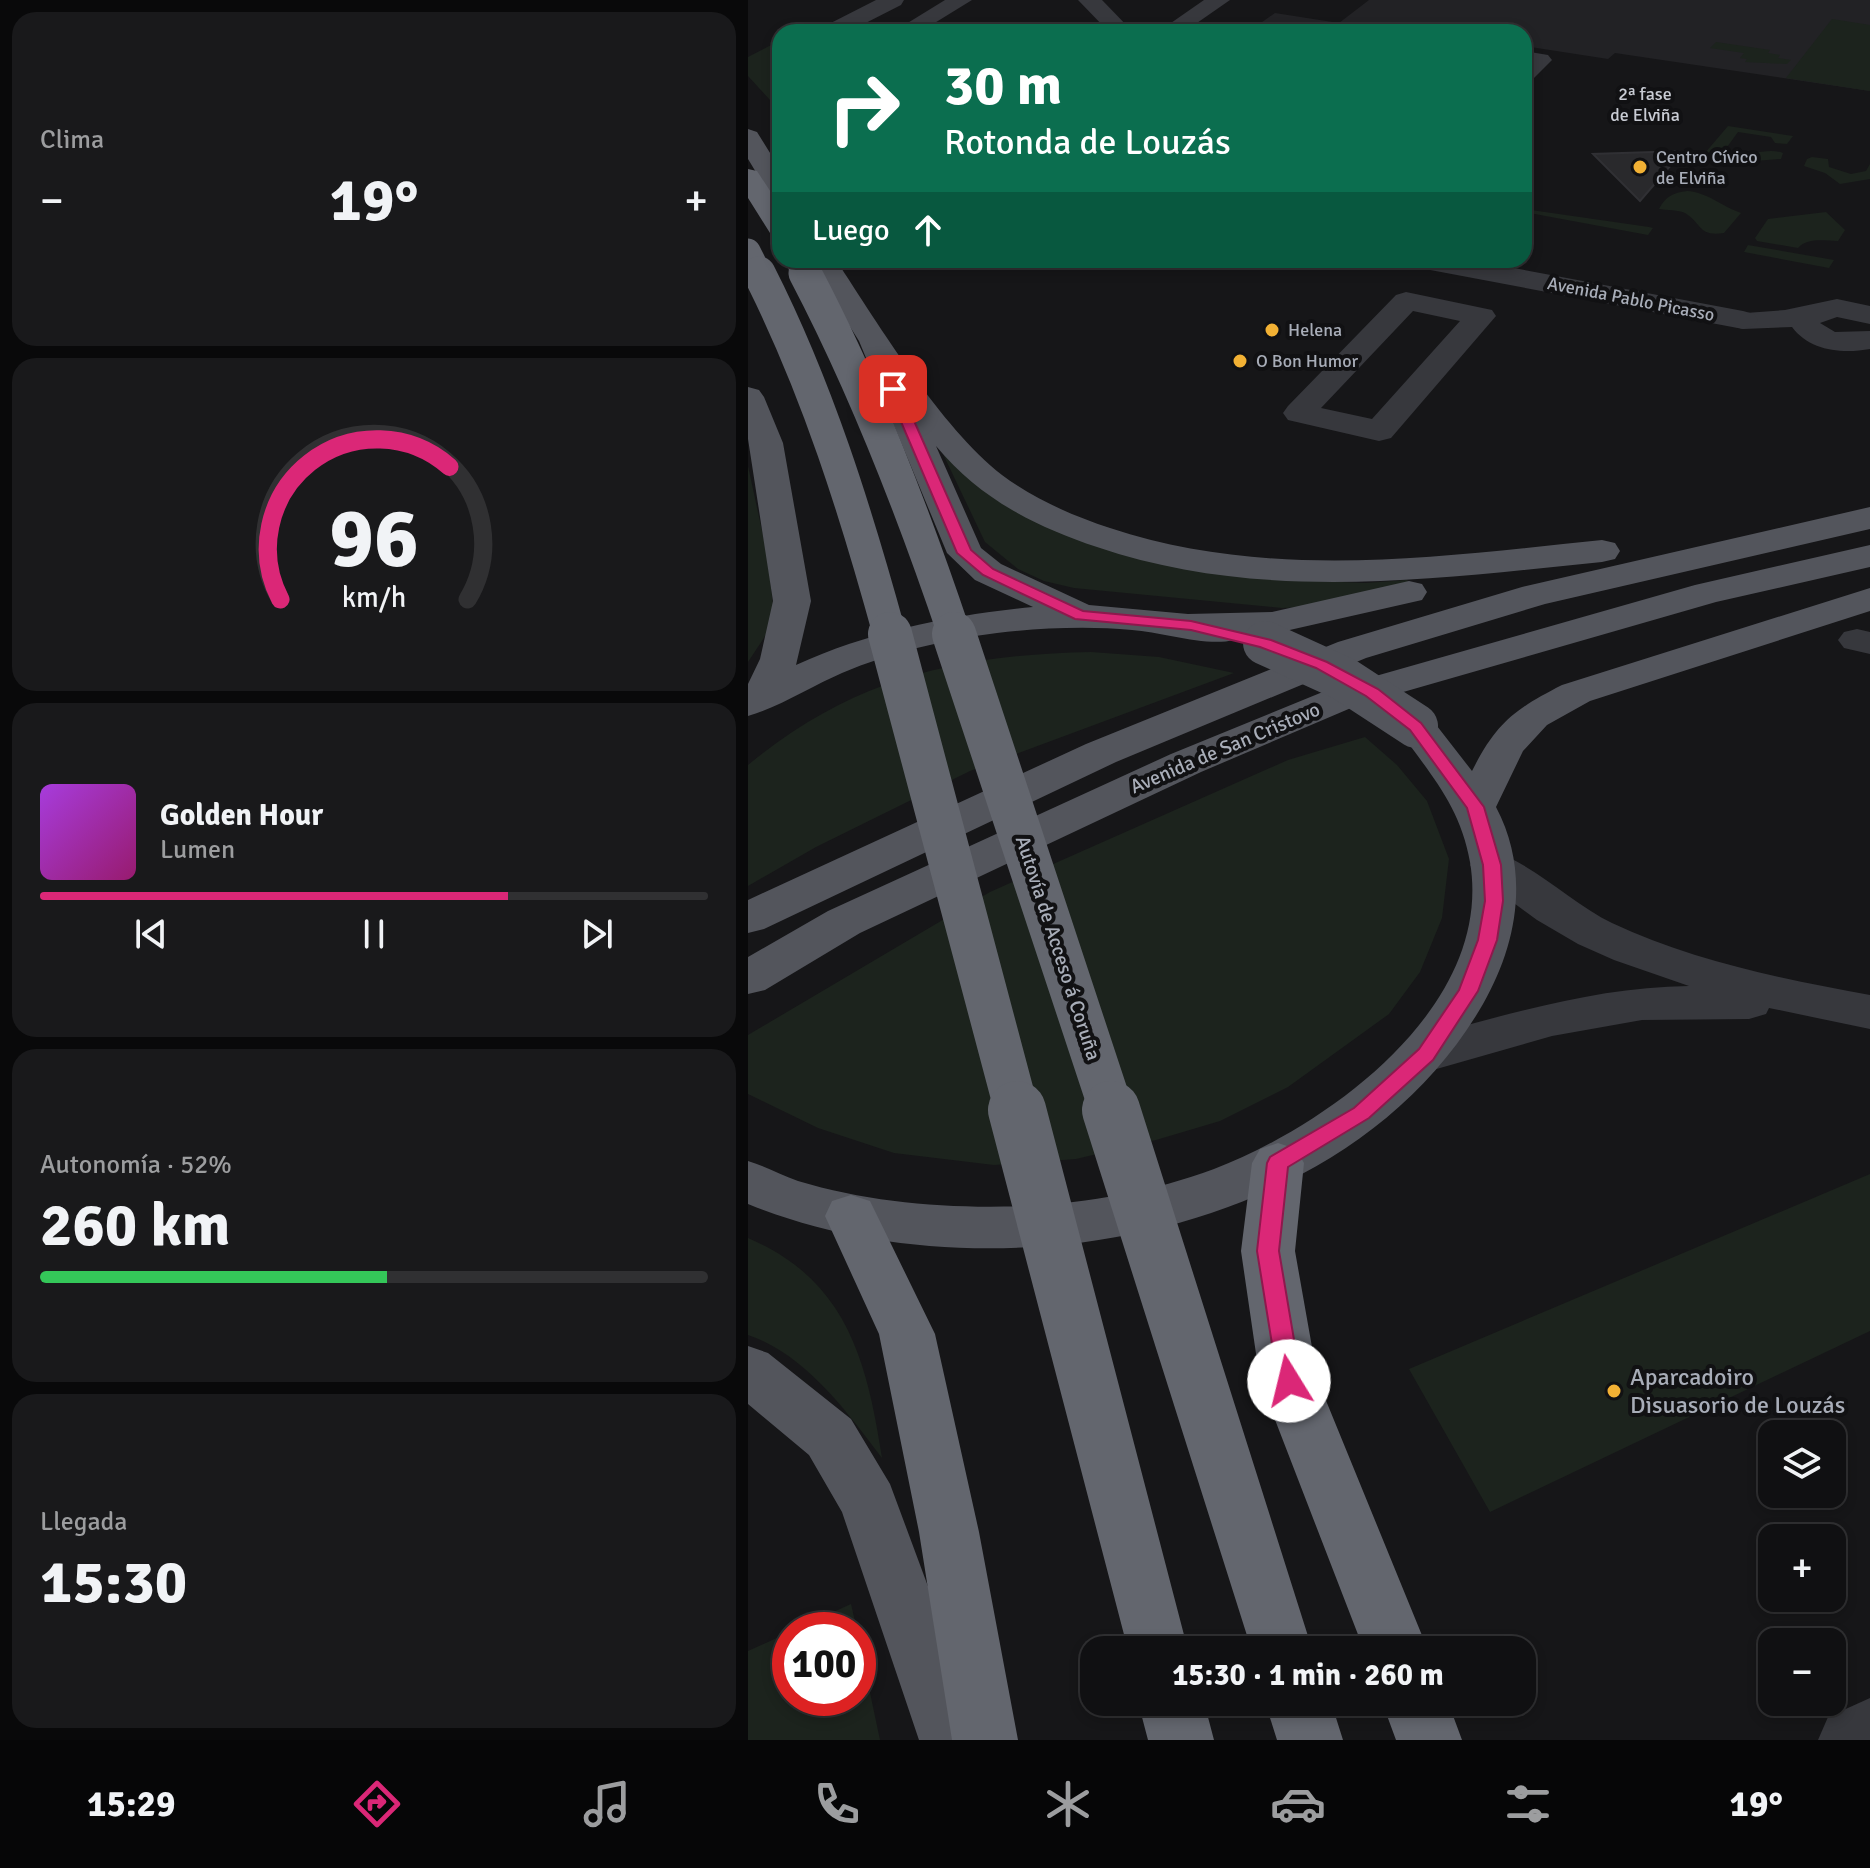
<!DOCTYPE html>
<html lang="es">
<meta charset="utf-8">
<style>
body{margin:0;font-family:Signika,sans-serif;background:#19191b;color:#f1f3f6;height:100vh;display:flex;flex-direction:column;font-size:30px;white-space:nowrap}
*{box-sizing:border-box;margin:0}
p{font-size:26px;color:#9c9d9f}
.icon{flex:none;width:44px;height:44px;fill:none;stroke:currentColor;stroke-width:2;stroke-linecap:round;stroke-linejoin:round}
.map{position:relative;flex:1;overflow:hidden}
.details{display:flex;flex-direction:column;gap:12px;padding:12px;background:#09090a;width:748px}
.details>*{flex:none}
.guide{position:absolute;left:24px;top:24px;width:760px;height:244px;border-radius:24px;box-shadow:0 4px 12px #0003,0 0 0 2px #303032;background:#0b6e4f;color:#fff;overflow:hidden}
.buttons{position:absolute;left:1010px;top:1420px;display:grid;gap:16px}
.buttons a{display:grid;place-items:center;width:88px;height:88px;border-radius:16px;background:#101012;box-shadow:0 4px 12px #0003,0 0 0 2px #303032;font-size:40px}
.speed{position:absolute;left:24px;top:1612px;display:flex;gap:16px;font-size:40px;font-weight:700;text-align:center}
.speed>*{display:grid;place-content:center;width:104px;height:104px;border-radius:50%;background:#101012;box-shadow:0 4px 12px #0003,0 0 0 2px #303032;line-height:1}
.speed .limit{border:12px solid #d22;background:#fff;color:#111}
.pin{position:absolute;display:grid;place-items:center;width:68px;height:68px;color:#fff;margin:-34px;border-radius:16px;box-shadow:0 4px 12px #0006}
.me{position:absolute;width:88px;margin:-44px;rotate:351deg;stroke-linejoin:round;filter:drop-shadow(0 0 6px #0008)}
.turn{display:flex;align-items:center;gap:28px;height:168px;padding:0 40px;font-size:36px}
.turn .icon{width:104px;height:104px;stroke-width:2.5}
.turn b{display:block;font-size:56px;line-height:68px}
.then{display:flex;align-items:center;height:76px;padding:0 40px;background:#0003;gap:16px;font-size:30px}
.big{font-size:60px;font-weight:700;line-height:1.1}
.details .tile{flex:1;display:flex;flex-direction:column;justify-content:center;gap:12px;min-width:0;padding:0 28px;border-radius:24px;background:#19191b}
.details .dial{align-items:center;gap:0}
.dial svg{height:208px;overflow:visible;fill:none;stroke:#303032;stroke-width:7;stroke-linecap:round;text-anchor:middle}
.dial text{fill:#f1f3f6;stroke:none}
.song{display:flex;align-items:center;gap:24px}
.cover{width:96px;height:96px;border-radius:12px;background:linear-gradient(135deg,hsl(280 70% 55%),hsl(320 70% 35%))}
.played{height:8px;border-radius:4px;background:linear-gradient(90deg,#db2777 70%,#303032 70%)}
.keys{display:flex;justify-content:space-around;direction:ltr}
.heat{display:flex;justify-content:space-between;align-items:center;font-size:44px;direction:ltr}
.charge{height:12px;border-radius:6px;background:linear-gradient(90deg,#34c759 52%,#303032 0)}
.trip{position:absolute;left:332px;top:1636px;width:456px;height:80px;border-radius:24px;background:#101012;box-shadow:0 4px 12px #0003,0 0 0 2px #303032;font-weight:700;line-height:80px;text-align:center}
.tabs{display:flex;height:128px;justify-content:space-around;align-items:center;background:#060607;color:#9c9d9f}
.tabs .icon{width:56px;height:56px}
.tabs .on{color:#db2777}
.tabs b{font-size:36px;color:#f1f3f6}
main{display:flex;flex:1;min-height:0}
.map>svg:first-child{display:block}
.built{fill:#222225}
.green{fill:#1c231d}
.building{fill:#29292c;stroke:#303034;stroke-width:2}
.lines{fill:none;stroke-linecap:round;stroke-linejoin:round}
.minor{fill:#37383d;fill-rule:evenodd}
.tertiary{fill:#37383d;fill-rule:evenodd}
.primary{fill:#53555c;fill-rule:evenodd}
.motorway{fill:#63666e;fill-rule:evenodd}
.primary-bridge{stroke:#53555c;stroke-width:44}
.motorway-bridge-far3{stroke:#63666e;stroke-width:25}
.motorway-bridge-far2{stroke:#63666e;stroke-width:33}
.motorway-bridge-far1{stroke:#63666e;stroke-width:44}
.motorway-bridge{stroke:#63666e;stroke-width:58}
.route{fill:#db2777;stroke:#8e194d;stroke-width:2}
.poi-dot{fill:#f2b134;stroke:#111113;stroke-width:3}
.labels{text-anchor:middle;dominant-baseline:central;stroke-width:8;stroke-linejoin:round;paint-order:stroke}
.far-neighbourhood-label{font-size:18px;fill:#c9ccd4;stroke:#111113}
.far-poi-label{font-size:18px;fill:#a8adb8;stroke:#111113;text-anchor:start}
.far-street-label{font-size:18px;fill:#a8adb8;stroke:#111113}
.street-label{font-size:20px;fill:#a8adb8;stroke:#111113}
.near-poi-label{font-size:24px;fill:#a8adb8;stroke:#111113;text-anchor:start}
</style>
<main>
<section class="details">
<div class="tile"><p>Clima</p>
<div class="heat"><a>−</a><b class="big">19°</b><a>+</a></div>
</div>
<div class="tile dial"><svg viewBox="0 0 100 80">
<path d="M14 69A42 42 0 1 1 86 69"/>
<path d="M14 69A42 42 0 0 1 79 18" stroke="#db2777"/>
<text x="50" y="56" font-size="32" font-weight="700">96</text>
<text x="50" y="72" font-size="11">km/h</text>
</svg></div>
<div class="tile">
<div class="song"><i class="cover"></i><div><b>Golden Hour</b><p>Lumen</p></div></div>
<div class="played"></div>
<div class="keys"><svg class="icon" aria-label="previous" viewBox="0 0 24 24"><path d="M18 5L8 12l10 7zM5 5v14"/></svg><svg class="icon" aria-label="pause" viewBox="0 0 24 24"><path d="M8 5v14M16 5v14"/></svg><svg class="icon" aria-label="next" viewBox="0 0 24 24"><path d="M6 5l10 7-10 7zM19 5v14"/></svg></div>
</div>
<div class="tile"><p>Autonomía · 52%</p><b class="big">260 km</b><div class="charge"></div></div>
<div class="tile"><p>Llegada</p><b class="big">15:30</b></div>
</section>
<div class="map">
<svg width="1122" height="1740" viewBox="0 0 1122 1740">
<rect width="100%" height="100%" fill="#161618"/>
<path class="built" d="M621,0H1122V91L867,53L860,59L776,46V32H500L527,13L591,23Z"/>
<path class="green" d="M1084,19L1122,25V91L1038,78Z
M968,42L1022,50L1020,53L1032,55L1030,58L1043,60L1039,64L997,62L999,59L992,58L996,53L962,48Z
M27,43L32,44V111L0,76V57Z
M980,126L1045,136L1039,144L1027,143L1023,137L990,132L974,154C996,160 1016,146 1035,153L1033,159L968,164L957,153Z
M1064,157L1080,159L1081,167L1103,174L1118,171L1122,164V179L1092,184L1077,173L1056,166L1059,159Z
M939,191C959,192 973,206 993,213L976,233C950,237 954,223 937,213C931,210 918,210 911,209C918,196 925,193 939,191Z
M776,209L901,227L905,228L900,235L776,212Z
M1078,212L1097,230L1090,241C1077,241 1060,237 1050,248L1009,241L1007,238L1020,219Z
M1000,245L1086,260L1081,268L996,252Z
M195,454L253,498L524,579L617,583L659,580L665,586L563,607L534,608L326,588L296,581L270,569L237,542Z
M0,466L19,554L27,621L0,662Z
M343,652L411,657L486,673L222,771L68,847L0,886V765C106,678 208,655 343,652Z
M617,737L649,765L679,801L701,859L694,918L672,972L641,1014L540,1087L472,1121L408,1140L328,1159L246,1165L146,1153L70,1128L0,1094V1035L242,892L540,760Z
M1122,1174V1331L742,1512L661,1369Z
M0,1238C99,1280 119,1361 134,1458C99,1412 57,1354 0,1335Z
M103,1604L109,1630H46Z
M42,1632V1698H110V1636L132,1740H0V1651Z"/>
<path class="building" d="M935,151L892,201L845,154Z"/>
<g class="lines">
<path class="minor" d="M128,0H156L153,5L100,32H72L75,27Z
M197,0H224L172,32H145Z
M456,0H482L436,32H410Z
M776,51L800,55L804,60L784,80L776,82Z
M658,292L744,310L748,316L643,438L631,441L540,420L535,413L540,406L648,295ZM665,311L712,321L624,419L573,408Z
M1089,299L1122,306V324L1089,317L1072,323L1087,332L1122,331V349C1094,354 1062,351 1044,327L995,329L984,326L980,320L984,314L1037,310Z
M1109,629L1122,632V654L1096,648L1090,640L1096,632Z
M1122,1698V1740H1070L1080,1717Z"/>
<path class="tertiary" d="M330,0H354L385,32H361Z
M663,260H723L995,311L1006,314L1010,320L1006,326L995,329L677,269L667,266Z
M744,851C781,861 825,904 864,923C945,961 1034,979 1122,995V1029L1021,1008L1018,1014L1001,1019L894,1020L804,1036L678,1072L661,1066L654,1054L661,1042L678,1036C765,1013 850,987 941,986L866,960L830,944L789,920L728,875L722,865L728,855Z"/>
<path class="primary" d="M0,129L9,132L32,169V199L23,197L0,159Z
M60,260H88C132,327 192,426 254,475C286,499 325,516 362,528C522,581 690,557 854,540L867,543L872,551L867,559L854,562C685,579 514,603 349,547C286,526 231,498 188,446L233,548L253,564L341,605L440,614L524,612L661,581L674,584L679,592L674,600L524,634L490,635L486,640C458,647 414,632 384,630C339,626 293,628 249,633C196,640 143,652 94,673C66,685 27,709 0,716V684L12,659L25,601L0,439V387L11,390L16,397L35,443L63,601L48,665C123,631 204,615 285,607L227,580L199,553L111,341Z
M1122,507V529L797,604L618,658L368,762L16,929L0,933V900L338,744L590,642L774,587Z
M1122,545V567L968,602L610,705L453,772L112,933L17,990L0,994V957L80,911L423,754L582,689L947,585Z
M1122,588V611L842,701L799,725L775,751L748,807C782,871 770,943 735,1004C599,1241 239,1301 0,1204V1161C17,1166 33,1175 50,1181C123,1203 202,1209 278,1206C340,1203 407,1191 466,1169C583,1124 746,1005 722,862C712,804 680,772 648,726L654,717L668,714L682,717L724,771C748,723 767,709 814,685Z
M0,1346L20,1353L103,1419L142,1484L237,1740H171L94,1512L61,1455L0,1404Z"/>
<path class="motorway" d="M0,169L9,171L32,206V235L22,233L0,198Z
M530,1143L548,1149L556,1163L547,1251L570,1381L680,1650H616L512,1381L493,1251L504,1163L512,1149Z
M103,1195L122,1201L187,1334L231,1532L270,1740H204L171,1532L131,1334L77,1216L84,1201Z
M390,1702H456L466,1740H400Z
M517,1702H583L595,1740H529Z
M634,1702H700L714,1740H648Z"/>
<path class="primary-bridge" d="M517,643L596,679L668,726"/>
<path class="motorway-bridge-far3" d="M0,251L12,275
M50,260L58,275"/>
<path class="motorway-bridge-far2" d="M11,273C69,387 108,512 142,636
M57,273C118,389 165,511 207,636"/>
<path class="motorway-bridge-far1" d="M142,634L269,1112
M206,634L364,1112"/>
<path class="motorway-bridge" d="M269,1110L410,1650
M363,1110L534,1650"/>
</g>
<path class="route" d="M141,387L152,389L223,550L245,569L335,611L443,621L523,640L579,662L630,689L673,723L736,807L753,865L755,901L749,940L730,991L685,1060L621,1118L540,1167L531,1251L553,1381L550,1388L541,1391L533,1388L530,1381L509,1251L519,1163L522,1157L606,1108L671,1049L711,990L730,940L737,901L735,865L719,808L662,730L618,696L568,668L512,647L443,630L327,619L235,575L209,553L139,389Z"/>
<g class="poi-dot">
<circle cx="892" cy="167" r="8"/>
<circle cx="524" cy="330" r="8"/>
<circle cx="492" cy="361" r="8"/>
<circle cx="866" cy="1391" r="8"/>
</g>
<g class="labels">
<g class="far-neighbourhood-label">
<text x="897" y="94">2ª fase<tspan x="897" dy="21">de Elviña</tspan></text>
</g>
<g class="far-poi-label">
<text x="908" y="157">Centro Cívico<tspan x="908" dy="21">de Elviña</tspan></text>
<text x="540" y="330">Helena</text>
<text x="508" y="361">O Bon Humor</text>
</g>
<g class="far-street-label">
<text transform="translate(883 299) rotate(11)">Avenida Pablo Picasso</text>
</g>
<g class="street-label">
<text transform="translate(477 748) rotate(-23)">Avenida de San Cristovo</text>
<text transform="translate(310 948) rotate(72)">Autovía de Acceso á Coruña</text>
</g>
<g class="near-poi-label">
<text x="882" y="1377">Aparcadoiro<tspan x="882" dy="28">Disuasorio de Louzás</tspan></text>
</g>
</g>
</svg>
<div class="buttons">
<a><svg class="icon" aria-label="layers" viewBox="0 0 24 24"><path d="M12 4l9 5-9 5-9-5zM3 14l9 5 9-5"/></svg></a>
<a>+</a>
<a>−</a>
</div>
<div class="speed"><div class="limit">100</div></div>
<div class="pin" style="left:145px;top:389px;background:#d93025"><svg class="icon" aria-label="arrive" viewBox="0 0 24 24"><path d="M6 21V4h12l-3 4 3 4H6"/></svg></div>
<svg class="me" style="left:541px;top:1381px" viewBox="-20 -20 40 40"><circle r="19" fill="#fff"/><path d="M0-13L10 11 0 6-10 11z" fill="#db2777"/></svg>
<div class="trip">15:30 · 1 min · 260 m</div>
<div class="guide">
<div class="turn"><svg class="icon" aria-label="right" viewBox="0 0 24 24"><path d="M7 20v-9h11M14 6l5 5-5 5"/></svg><div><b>30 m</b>Rotonda de Louzás</div></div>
<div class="then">Luego<svg class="icon" aria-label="ahead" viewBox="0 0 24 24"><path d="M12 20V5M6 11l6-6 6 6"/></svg></div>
</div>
</div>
</main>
<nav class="tabs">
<b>15:29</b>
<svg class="icon on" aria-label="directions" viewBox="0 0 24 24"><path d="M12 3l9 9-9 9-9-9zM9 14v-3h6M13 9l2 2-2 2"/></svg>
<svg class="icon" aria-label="music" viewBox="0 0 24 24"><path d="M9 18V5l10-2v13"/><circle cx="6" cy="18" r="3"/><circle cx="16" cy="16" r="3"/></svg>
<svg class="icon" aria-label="phone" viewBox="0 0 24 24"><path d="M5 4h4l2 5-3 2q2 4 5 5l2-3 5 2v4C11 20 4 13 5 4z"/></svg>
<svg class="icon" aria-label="climate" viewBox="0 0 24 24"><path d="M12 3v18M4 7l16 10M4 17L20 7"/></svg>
<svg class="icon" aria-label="car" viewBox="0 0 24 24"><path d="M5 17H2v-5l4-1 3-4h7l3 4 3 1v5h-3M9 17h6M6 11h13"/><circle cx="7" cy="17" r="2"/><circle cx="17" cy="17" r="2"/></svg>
<svg class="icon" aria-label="filters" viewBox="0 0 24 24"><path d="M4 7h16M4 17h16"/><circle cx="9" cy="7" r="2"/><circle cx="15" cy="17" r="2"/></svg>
<b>19°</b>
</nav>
